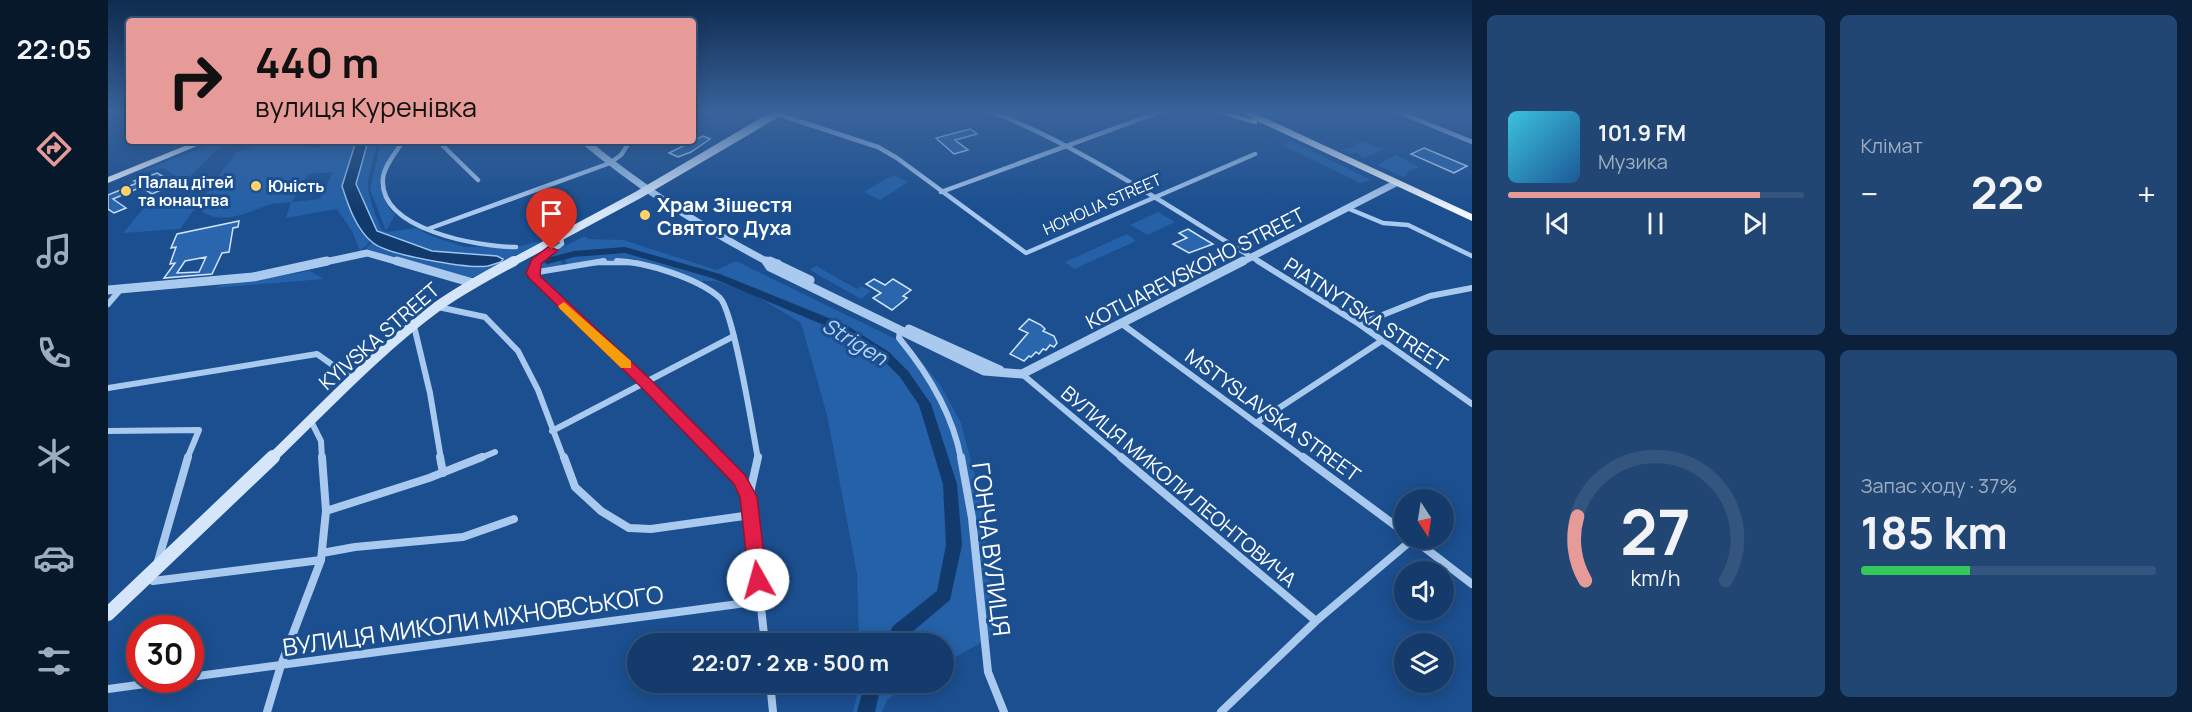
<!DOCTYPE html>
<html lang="uk">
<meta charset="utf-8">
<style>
body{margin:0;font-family:Manrope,sans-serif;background:#214673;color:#f1f3f6;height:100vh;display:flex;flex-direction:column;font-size:22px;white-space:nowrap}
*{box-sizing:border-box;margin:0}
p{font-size:20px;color:#9dadc1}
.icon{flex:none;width:33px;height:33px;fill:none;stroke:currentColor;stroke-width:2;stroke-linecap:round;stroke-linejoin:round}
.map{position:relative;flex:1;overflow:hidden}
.details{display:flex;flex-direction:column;gap:15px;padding:15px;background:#0b203b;width:720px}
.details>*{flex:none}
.hud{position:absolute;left:18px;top:18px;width:570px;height:126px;border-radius:6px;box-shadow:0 3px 15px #0003,0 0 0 2px #33557e;background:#e69b98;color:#111;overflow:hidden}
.needle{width:39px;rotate:168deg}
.tools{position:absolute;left:1286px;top:489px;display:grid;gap:12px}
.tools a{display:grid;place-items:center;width:60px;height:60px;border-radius:50%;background:#143b6b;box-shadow:0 3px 15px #0003,0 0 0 2px #33557e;font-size:30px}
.speed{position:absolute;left:18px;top:615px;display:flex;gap:12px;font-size:30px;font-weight:700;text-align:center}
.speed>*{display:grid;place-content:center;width:78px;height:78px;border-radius:50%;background:#143b6b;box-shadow:0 3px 15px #0003,0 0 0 2px #33557e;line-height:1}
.speed .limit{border:9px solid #d22;background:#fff;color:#111}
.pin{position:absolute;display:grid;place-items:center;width:51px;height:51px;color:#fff;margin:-62px -26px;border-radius:50% 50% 50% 0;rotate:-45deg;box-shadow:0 0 6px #0007}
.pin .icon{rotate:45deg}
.me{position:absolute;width:66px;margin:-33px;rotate:353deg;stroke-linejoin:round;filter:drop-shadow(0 0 4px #0008)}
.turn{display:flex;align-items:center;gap:21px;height:126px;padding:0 30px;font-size:27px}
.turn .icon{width:78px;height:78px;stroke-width:2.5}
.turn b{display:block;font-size:42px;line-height:51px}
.big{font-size:45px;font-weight:700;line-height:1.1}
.details .tile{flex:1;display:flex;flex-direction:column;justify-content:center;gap:9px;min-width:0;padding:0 21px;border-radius:9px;background:#214673}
.details .dial{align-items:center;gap:0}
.dial svg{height:156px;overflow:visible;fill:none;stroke:#33557e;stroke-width:7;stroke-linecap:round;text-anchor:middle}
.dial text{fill:#f1f3f6;stroke:none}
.song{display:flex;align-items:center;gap:18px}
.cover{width:72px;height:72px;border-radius:9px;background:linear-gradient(135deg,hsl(190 70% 55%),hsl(210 70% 35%))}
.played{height:6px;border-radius:3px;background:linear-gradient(90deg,#e69b98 85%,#33557e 85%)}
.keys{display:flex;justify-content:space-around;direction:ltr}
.heat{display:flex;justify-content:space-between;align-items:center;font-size:33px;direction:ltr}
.charge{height:9px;border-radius:4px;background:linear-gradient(90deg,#34c759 37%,#33557e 0)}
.details .tiles{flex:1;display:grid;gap:15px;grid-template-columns:repeat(2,1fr)}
.trip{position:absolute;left:519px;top:633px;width:327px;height:60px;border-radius:30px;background:#143b6b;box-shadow:0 3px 15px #0003,0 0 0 2px #33557e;font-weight:700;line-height:60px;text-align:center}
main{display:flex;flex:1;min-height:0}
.dock{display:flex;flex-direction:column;width:108px;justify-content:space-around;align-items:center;background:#08182b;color:#9dadc1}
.dock .icon{width:42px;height:42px}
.dock .current{color:#e69b98}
.dock b{font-size:27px;color:#f1f3f6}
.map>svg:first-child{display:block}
.green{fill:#2461a8;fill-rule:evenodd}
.water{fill:#123a6d;stroke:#9cc4f0;stroke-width:1.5}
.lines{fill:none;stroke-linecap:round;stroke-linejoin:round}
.river{fill:#123a6d;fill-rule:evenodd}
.building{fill:#2a66ad;stroke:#cfe3fa;stroke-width:1.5;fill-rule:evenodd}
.minor-far2{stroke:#a9c9ee;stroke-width:4.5}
.minor-far1{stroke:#a9c9ee;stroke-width:6}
.minor{stroke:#a9c9ee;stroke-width:8}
.tertiary-far1{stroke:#a9c9ee;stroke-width:7}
.tertiary{stroke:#a9c9ee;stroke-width:9}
.secondary-far2{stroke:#d6e6fa;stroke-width:8}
.secondary-far1{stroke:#d6e6fa;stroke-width:10}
.secondary{stroke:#d6e6fa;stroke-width:14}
.primary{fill:#f0f6ff;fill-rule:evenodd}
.route{fill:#e11d48;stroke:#92132f;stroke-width:1.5}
.slow{fill:#f59e0b}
.poi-dot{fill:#ffd166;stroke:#1b4f8f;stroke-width:2}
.labels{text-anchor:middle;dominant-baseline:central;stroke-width:6;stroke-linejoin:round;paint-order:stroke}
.far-poi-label{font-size:16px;font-weight:bold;fill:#fff;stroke:#1b4f8f;text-anchor:start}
.far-street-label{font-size:16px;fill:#fff;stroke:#1b4f8f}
.poi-label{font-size:20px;font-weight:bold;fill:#fff;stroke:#1b4f8f;text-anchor:start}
.street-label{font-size:20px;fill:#fff;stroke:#1b4f8f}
.water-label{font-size:21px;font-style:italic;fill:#b5d3f5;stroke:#1b4f8f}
.near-street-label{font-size:24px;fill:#fff;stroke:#1b4f8f}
</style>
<main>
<nav class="dock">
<b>22:05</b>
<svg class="icon current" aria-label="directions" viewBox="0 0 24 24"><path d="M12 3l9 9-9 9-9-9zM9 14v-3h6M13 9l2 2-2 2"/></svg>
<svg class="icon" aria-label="music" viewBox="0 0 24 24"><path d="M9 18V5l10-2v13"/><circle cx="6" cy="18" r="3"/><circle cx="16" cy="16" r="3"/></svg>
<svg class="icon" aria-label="phone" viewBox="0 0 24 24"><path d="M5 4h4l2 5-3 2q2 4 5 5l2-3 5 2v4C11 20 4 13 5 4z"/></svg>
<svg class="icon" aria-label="climate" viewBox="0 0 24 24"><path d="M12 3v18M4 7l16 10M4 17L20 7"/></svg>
<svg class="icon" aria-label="car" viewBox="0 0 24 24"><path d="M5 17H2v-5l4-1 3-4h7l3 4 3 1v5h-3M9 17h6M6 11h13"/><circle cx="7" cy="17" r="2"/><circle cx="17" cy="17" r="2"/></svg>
<svg class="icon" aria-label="filters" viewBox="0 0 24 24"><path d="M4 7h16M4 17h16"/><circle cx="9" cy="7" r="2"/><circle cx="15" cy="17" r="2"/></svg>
</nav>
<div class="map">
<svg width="1364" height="712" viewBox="0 0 1364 712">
<rect width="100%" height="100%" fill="#1b4f8f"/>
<path class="green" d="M111,141H128L109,150L76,182L56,168L31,172Z
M162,141H189L199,147H215V141H248L234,186L252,231L263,241L252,251L244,231L229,209L178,218L183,202C176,203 167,203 160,205C139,213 112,226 92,210L94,199L72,229L15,233L40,203L94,199L128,152ZM225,172L212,199L184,202L200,174Z
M260,141H270C258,188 255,182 273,229L278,232L308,228L323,236L356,247H408L428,242L431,243L364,278L260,250L259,247L264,243C288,258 352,269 380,266C384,265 388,263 393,262L394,259L389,256L324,251L269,231L248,184Z
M273,141H292C275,165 263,190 287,215L278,231L262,189Z
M1184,141L1263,180L1252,183L1174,145Z
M1255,142L1276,149L1256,158L1248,152L1244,154L1235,150Z
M1288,155L1311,167L1297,173L1300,175L1295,177L1269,165Z
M785,175L800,182L772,200L756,192Z
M1050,212L1067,222L1040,235L1022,225Z
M1019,234L1028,241L966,269L957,262Z
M477,236L480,239L515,240L609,270L628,261L800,345L833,386L853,423L875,506L886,636L836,663V644L751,643L749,574L719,415L693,323L643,293L607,281H589L522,258L460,267L456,256L448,259L443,256L439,265L452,260L455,267L431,269L429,264L433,258Z
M708,266L749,289L753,286L763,291L753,299L702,270Z
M202,271L216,279L106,288L115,285Z
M752,683V682L803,683L779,700L774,712H745Z"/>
<path class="water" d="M248,141H260L248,184L269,231L324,251L389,256L395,259L393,262C389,263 384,265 380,266C360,269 278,255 264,242C248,229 240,205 234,186Z"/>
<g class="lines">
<path class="river" d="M517,247L612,274L738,325L781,352L800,371L823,404L849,484L854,545L842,600L797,638L794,644H777L785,626L829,591L838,545L835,484L811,405L792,377L773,358L730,331L604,278L517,253L466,257L439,264L434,261L435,259L466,251Z
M757,682H774L767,712H749Z"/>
</g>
<path class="building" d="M862,129L869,134L847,140L860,150L846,154L828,138Z
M595,136L602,139L583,152L570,157L561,153Z
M1316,148L1359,166L1346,173L1303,154Z
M49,173L67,184L44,194L33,187L5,199L18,208L6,213L0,209V195L29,183L26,181Z
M131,221L130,227L125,228L121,252L114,253L104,274L56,278L67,263L62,264L68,247L63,248L69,234ZM98,257L91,272L69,273L77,261Z
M1080,229L1093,237L1105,244L1081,253L1065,244L1079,238L1071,233Z
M766,279L777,285L785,279L803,290L795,296L799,298L784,310L765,298L773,293L758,284Z
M921,319L933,325L937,329L935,331L946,336L949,343L946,347L942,345L938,350L935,349L931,354L928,352L923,357L921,356L916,361L902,354L920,333L911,329Z"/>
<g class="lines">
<path class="minor-far2" d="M660,111L770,147L789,158L918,253L1147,154
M882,111C975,147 1067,211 1153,263
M1288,111L1364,142
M295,141C289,151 276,166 275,178C270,230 371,247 408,247
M330,141L370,180
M833,192L1054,111
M1239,208L1275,223L1300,225L1364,256
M320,229L502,163L513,155L522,141
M428,263L454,244L453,237
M486,263H530"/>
<path class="minor-far1" d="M429,261L424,273L427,278L538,383L612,459
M509,261C537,262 590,278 612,298C626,312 645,433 650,459
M1150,261L1251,324L1364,404
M424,273L496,261
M0,304L13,289
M330,307L377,317L410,351L430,390L456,459
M1014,324L1197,459
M1252,324L1322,296L1364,288
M306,326L322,393L333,459
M792,331L791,338C819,372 845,415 853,459
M914,374L1015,459
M0,388L209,354L246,380
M204,423L213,441L214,459
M1148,423L1275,340
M0,431L91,430L79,459
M444,431L626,336
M370,459L387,452"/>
<path class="minor" d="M332,457L335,473
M456,457L467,487L493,511L521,528L543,529L643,515
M611,457L632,479L641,497L657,644
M853,457L864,518L880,672L896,712
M1013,457L1208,621
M1195,457L1296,532
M641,497L650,457
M218,511L321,478L374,457
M1304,538L1364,584
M214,553L247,547L355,537L406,519
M50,561L80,457
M37,578L45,581L213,560
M82,677L653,601
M662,682L665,712
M0,689L66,680
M159,712L173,665L213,560L218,511L214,457
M1113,712L1208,621L1305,539"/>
<path class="tertiary-far1" d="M476,141C533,188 593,227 658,261L670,263
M658,261L659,263
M212,263L259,253L294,263
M1132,263L1288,183"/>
<path class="tertiary" d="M289,261L365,283
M658,261L662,267L876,371L914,374L1135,261
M662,261L702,280
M0,290L145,277L219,261
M801,329L892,370"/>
<path class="secondary-far2" d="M403,263L530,195L673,111"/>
<path class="secondary-far1" d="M163,459C217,407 270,350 330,306C354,289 380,275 406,261"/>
<path class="secondary" d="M0,614L165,457"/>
<path class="primary" d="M1102,111H1115L1147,120L1131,111H1142L1364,214V221L1149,121V124H1146Z
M89,141H101L0,183V177Z"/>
</g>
<linearGradient id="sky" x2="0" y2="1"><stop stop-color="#0f2b4f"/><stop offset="0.53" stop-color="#39639b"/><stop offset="1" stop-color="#39639b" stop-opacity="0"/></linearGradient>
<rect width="1364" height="211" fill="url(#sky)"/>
<path class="route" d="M440,247L450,250L433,264L432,276L543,380L637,475L649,497L659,580L657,585L650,588L644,585L641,580L632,497L626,484L533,387L421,278L418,273L424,259Z"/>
<path class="slow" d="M456,302L523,361V368H513L452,309L450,306Z"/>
<g class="poi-dot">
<circle cx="148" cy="186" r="6"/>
<circle cx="18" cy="191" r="6"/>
<circle cx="537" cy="215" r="6"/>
</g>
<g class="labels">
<g class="far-poi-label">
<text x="30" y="182">Палац дітей<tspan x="30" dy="18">та юнацтва</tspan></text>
<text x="160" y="186">Юність</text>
</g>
<g class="far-street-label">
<text transform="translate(994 204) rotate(-24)">HOHOLIA STREET</text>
</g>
<g class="poi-label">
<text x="549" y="204">Храм Зішестя<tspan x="549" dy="23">Святого Духа</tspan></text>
</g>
<g class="street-label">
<text transform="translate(1087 268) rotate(-27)">KOTLIAREVSKOHO STREET</text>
<text transform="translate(1258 314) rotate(33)">PIATNYTSKA STREET</text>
<text transform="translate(271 336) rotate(-41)">KYIVSKA STREET</text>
<text transform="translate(1165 415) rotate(36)">MSTYSLAVSKA STREET</text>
<text transform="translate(1071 486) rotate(40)">ВУЛИЦЯ МИКОЛИ ЛЕОНТОВИЧА</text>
</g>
<g class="water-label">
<text transform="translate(747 341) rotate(31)">Strigen</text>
</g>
<g class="near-street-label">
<text transform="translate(884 549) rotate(83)">ГОНЧА ВУЛИЦЯ</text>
<text transform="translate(365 620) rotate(-8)">ВУЛИЦЯ МИКОЛИ МІХНОВСЬКОГО</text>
</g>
</g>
</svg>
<div class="tools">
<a><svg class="needle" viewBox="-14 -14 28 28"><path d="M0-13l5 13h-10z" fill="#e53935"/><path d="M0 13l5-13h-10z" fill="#9dadc1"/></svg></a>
<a><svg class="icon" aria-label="sound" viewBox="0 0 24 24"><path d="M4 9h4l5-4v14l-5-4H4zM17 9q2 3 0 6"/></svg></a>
<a><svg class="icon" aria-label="layers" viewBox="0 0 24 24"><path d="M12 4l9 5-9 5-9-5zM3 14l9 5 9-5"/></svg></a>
</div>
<div class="speed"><div class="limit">30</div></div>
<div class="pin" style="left:444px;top:250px;background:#d93025"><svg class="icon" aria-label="arrive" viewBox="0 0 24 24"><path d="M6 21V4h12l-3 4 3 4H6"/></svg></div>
<svg class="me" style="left:650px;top:580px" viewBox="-20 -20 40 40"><circle r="19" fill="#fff"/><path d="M0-13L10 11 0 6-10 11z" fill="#e11d48"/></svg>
<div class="trip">22:07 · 2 хв · 500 m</div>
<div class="hud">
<div class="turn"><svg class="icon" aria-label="right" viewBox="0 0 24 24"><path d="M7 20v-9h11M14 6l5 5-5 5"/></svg><div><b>440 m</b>вулиця Куренівка</div></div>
</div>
</div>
<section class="details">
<div class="tiles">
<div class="tile">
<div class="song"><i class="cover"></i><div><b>101.9 FM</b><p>Музика</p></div></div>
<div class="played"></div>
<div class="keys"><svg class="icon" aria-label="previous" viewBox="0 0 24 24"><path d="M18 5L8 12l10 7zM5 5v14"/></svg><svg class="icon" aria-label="pause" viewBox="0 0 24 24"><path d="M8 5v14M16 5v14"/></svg><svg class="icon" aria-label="next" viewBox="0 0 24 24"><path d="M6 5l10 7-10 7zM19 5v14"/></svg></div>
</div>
<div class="tile"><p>Клімат</p>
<div class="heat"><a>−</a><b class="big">22°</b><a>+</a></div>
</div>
<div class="tile dial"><svg viewBox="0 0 100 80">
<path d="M14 69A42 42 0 1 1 86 69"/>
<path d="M14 69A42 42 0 0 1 10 36" stroke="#e69b98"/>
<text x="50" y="56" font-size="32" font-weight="700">27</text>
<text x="50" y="72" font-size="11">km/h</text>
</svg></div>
<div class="tile"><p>Запас ходу · 37%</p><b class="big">185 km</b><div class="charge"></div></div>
</div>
</section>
</main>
